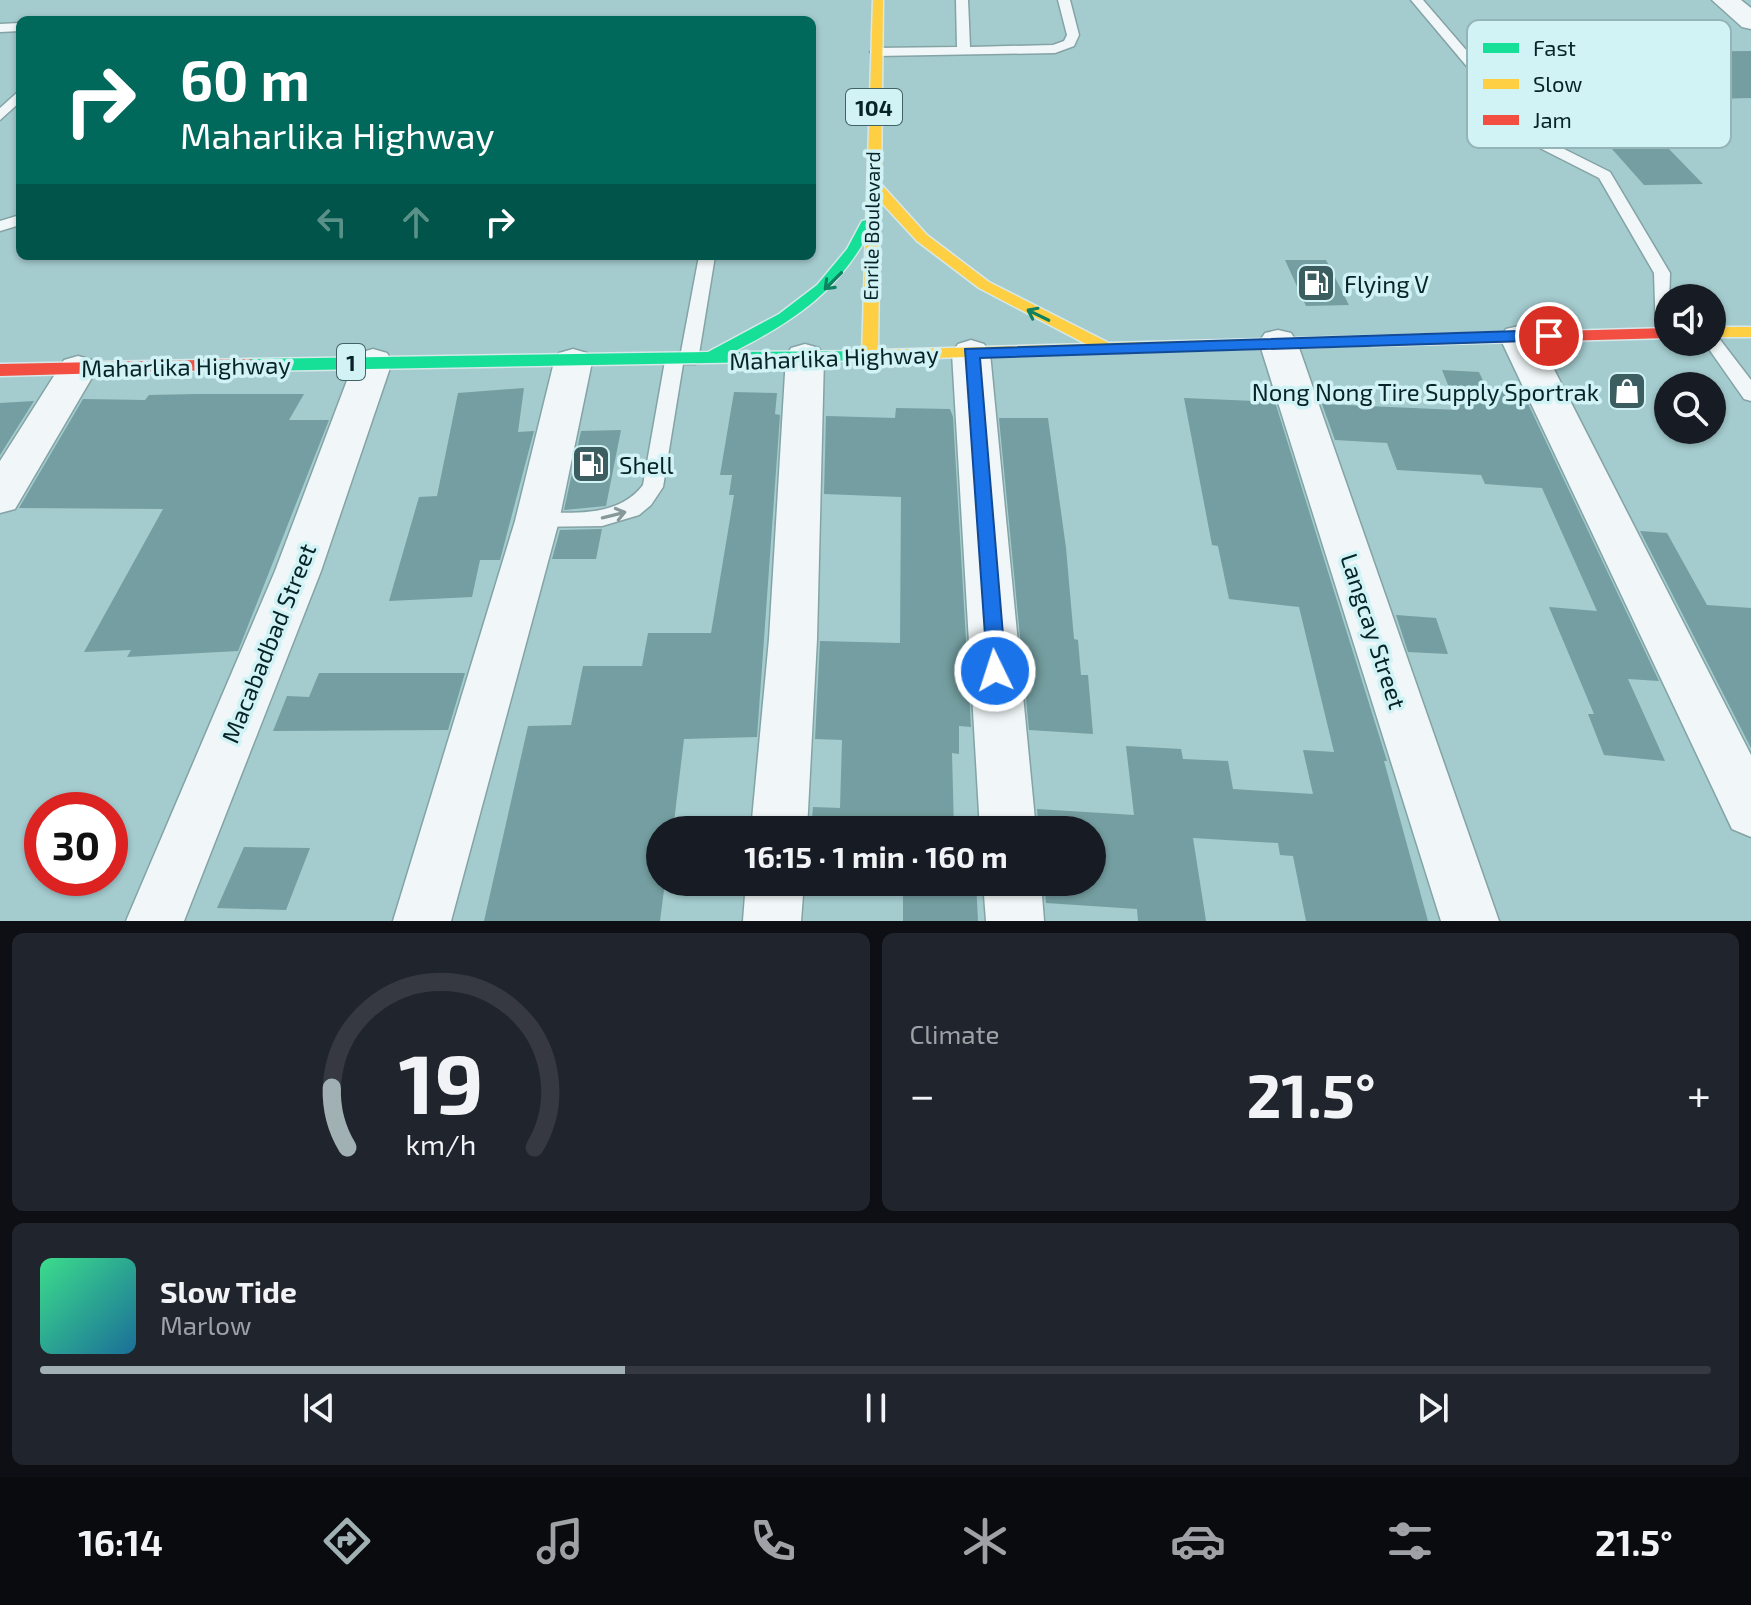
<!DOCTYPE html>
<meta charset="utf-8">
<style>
body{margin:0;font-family:"Exo 2",sans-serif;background:#20242c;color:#f1f3f6;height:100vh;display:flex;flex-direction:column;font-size:30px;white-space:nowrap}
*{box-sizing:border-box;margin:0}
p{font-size:26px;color:#9ea1a6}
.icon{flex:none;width:44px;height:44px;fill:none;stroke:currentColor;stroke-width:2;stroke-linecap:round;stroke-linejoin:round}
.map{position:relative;height:921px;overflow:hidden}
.panel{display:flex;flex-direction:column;gap:12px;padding:12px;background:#0d0f14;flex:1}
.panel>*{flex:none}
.banner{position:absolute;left:16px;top:16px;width:800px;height:244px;border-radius:12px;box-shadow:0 2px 6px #0004;background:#00695c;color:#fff;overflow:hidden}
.controls{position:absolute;left:1654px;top:284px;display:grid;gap:16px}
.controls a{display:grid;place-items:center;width:72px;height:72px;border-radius:50%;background:#171b24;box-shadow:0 2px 6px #0004;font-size:40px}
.speed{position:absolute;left:24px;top:792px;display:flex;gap:16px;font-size:40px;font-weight:700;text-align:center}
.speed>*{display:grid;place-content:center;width:104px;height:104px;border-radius:50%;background:#171b24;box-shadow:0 2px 6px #0004;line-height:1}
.speed .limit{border:12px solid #d22;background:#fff;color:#111}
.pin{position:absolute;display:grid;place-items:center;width:68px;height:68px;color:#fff;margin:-34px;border:4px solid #fff;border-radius:50%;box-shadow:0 2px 8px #0007}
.me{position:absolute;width:88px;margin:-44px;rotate:356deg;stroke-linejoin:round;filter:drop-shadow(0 0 6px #0008)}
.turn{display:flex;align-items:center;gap:28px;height:168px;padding:0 32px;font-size:36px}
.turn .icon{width:104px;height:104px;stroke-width:2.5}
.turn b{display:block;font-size:56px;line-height:68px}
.lanes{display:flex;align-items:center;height:76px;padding:0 32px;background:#0003;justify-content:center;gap:40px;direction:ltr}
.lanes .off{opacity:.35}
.big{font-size:60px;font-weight:700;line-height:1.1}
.panel .widget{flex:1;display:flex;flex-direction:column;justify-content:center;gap:12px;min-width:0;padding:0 28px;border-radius:12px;background:#20242c}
.panel .dial{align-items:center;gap:0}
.dial svg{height:208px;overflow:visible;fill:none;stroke:#363941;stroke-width:7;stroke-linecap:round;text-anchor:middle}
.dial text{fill:#f1f3f6;stroke:none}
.song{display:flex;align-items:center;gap:24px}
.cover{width:96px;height:96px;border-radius:12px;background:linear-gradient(135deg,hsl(150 70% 55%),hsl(200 70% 35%))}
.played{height:8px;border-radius:4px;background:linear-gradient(90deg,#a0b0b3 35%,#363941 35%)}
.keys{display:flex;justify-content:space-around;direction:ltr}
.heat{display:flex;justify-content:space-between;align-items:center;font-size:44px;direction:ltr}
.panel .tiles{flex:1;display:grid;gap:12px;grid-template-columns:1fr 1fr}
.widget:last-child{grid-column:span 2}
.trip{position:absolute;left:646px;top:816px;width:460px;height:80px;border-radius:40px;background:#171b24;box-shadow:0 2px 6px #0004;font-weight:700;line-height:80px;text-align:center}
.menu{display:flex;height:128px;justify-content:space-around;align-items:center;background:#090b0e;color:#9ea1a6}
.menu .icon{width:56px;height:56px}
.menu .current{color:#a0b0b3}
.menu b{font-size:36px;color:#f1f3f6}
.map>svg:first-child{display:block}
.building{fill:#749ea1}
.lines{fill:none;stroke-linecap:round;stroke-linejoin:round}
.lane-casing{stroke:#84a3a5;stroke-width:3}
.street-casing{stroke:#84a3a5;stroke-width:3}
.fast-casing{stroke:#d6e8e9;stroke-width:3}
.slow-casing{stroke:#d6e8e9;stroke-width:3}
.jam-casing{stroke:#d6e8e9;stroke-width:3}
.lane{fill:#f1f7f8;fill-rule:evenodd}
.street{fill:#f1f7f8;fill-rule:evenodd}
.fast{fill:#16e098;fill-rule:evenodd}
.slow{fill:#ffcf43;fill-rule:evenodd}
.jam{fill:#f24e42;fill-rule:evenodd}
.oneway{stroke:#0e8260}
.oneway2{stroke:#87989a}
.route{fill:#1a73e8;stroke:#114b97;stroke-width:2}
.labels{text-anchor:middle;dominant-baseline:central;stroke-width:7;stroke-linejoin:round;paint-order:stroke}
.far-street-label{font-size:20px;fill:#062427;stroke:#d1f3f6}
.shield{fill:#d1f3f6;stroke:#436265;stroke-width:2}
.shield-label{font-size:22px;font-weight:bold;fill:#062427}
.poi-label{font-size:24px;fill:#062427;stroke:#d1f3f6;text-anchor:start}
.street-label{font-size:24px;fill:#062427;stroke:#d1f3f6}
.key{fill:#d1f3f6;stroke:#94b5b8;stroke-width:2}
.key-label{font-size:22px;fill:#062427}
</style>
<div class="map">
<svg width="1751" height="921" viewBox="0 0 1751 921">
<rect width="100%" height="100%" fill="#a4cbce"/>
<path class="building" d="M1751,51V98L1709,99L1657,52Z
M1612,149H1669L1703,184L1644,185Z
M1285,260H1326L1349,305L1306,306Z
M1442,370L1479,372L1486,387L1521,389L1659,681L1628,679L1665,761L1604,755L1588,714H1594L1549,607L1597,611L1542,488L1485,484L1481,475L1397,470L1387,443L1335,440L1322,404L1458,410Z
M524,388L518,432L534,431L500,560H480L472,597L389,601L419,497L437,496L458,393Z
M734,392L777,393L775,414L780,415L757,737L684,739L673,830H660V882H665L660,921H484L528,726L571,725L583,666H642L648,633H711L734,495H729L732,475H720Z
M197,394H304L289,420H329L238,651L127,657L131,650L84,652L163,509L19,508L83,399L145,400L149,395Z
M1184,398L1275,402L1387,761H1384L1428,921H1306L1293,856L1280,855L1278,843L1193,838L1206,921H1138L1137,909L1046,903L1044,882H1092V830H1039L1037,809L1134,815L1126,746L1181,749L1183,759L1228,761L1233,789L1313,794L1303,750L1334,752L1299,607L1229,599L1218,546L1212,545Z
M34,401L0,455V403Z
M896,408L950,409L953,417L971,727L959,726V754L952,753L954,830H811L813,807L840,808L842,740L815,739L820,641L900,643L901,497L824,494L826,416L895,418Z
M999,418H1048L1066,548L1074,639L1078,640L1081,675H1088L1093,734L1029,730Z
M621,430L606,506L564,510L581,431Z
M602,529L596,559H552L560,530Z
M1640,531L1667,533L1707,605L1751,608V748Z
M1396,615L1436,618L1448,654L1408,652Z
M319,673H465L448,730L273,731L287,696L309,697Z
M244,847L310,848L286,910L217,908Z
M809,882H976L978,921H903V890L809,888Z"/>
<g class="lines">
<defs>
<path id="lane" d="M956,0H968L970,47L1053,45L1064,41L1067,35L1058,0H1070L1079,35L1074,46L1055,53L876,56L870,52L876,48L957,47Z
M1411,0H1423L1542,138L1610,172L1670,273L1668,339L1659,338L1656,334L1654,273L1599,178L1532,144Z
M20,23V31L0,32V24Z
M20,90V102L0,120V108Z
M20,215V225L0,231V221Z
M699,256H715L698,360L695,364H683L663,487L651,505L639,515L602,526L530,527L526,521L530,515L537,513C574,512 618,518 643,485L665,361L674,355L680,357Z
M1712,335L1718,337L1751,380V401L1744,399L1704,342H1712Z"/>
<path id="street" d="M1712,0H1741L1751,8V29L1742,27Z
M1519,326L1532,329L1538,338L1751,755V837L1732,829L1500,338L1506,329Z
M1278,330L1291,333L1297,342L1499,921H1441L1259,342L1265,333Z
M971,340L984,344L990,353L1036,830H980L952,353L958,344Z
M805,344L819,348L824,357L817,639L807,830H751L769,639L786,357L791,348Z
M373,349L387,353L392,362L321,571L184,921H126L275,571L354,362L359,353Z
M573,349L587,353L592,362L559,521L451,921H393L515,521L554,362L559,353Z
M78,356L92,360L97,369L15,509L0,513V461L64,360Z
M746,882H804L801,921H743Z
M983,882H1041L1044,921H986Z"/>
<path id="fast" d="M867,220L874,224C840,290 798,319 733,352L887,351L889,355L881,360L250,371L242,365L250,359L708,352L779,314L817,285L847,249L862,221Z"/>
<path id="slow" d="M873,0H883L881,184L927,235L989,282L1109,343L1372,336L1380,341L1378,345L864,360L862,356ZM880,201L917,241L979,288L1086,344L878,350Z
M1712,327H1751V337H1712Z"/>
<path id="jam" d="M1668,328V338L1372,346L1364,341L1372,336Z
M250,359L258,365L256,369L0,376V364Z"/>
</defs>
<use href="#lane" class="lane-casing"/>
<use href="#street" class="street-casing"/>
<use href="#fast" class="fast-casing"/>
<use href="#slow" class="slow-casing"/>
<use href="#jam" class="jam-casing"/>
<use href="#lane" class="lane"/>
<use href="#street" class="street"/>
<use href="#fast" class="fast"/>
<use href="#slow" class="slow"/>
<use href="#jam" class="jam"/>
</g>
<defs><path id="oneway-shaft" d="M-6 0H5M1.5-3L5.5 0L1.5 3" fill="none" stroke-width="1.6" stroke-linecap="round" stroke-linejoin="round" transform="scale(2)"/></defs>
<g class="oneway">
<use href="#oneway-shaft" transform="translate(833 281) rotate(135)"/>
<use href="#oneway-shaft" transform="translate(1038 315) rotate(-154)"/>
</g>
<use class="oneway2" href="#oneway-shaft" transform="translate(614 515) rotate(-14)"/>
<path class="route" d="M1549,330L1557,336L1555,340L980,358L1006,671L1003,678H988L965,349Z"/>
<defs>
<symbol id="fuel-square" viewBox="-11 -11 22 22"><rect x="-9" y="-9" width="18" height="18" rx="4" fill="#3d5e61" stroke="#d1f3f6"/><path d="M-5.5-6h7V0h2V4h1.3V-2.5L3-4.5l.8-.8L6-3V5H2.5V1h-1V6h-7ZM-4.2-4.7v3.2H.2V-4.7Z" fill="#fff"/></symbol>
<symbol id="shop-square" viewBox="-11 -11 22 22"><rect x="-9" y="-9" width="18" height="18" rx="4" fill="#3d5e61" stroke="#d1f3f6"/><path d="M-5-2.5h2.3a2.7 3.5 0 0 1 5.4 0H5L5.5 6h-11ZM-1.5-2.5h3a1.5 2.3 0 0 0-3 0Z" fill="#fff"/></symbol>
</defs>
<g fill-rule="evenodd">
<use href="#fuel-square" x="1294" y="261" width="44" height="44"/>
<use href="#shop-square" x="1605" y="369" width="44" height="44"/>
<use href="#fuel-square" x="569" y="442" width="44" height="44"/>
</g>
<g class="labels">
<g class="far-street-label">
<text transform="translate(871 226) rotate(-89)">Enrile Boulevard</text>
</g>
<g class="shield">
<rect x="846" y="89" width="56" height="36" rx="6"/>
<rect x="337" y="344" width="28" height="36" rx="6"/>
</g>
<g class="shield-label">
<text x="874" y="107">104</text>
<text x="351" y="362">1</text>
</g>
<g class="poi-label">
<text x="1344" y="283">Flying V</text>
<text x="1599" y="391" text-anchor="end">Nong Nong Tire Supply Sportrak</text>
<text x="619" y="464">Shell</text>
</g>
<g class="street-label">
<text transform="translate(834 357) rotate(-2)">Maharlika Highway</text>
<text transform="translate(186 366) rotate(-1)">Maharlika Highway</text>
<text transform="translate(1374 631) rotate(72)">Langcay Street</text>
<text transform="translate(268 643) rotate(-68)">Macabadbad Street</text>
</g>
</g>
<rect x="1467" y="20" width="264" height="128" rx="12" class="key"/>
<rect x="1483" y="43" width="36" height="10" fill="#16e098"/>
<rect x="1483" y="79" width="36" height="10" fill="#ffcf43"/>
<rect x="1483" y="115" width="36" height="10" fill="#f24e42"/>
<g class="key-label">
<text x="1533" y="56">Fast</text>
<text x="1533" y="92">Slow</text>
<text x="1533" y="128">Jam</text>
</g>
</svg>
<div class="controls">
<a><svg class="icon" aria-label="sound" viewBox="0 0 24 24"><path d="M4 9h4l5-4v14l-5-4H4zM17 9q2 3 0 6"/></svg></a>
<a><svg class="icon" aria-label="search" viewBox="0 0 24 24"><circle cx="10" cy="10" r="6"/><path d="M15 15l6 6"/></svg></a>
</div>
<div class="speed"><div class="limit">30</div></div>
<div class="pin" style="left:1549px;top:336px;background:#d93025"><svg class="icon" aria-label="arrive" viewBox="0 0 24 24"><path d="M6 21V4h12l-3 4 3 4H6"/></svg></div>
<svg class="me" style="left:995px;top:671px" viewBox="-20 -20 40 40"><circle r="17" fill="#1a73e8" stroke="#fff" stroke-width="3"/><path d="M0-11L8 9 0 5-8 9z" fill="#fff"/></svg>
<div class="trip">16:15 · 1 min · 160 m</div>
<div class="banner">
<div class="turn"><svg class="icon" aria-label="right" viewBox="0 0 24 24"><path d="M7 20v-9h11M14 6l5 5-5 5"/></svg><div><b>60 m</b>Maharlika Highway</div></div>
<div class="lanes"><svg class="icon off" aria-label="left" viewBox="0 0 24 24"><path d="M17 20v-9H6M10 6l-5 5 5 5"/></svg><svg class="icon off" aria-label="ahead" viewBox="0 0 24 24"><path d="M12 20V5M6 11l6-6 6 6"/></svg><svg class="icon" aria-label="right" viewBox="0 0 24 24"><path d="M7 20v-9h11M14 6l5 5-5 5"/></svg></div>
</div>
</div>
<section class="panel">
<div class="tiles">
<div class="widget dial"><svg viewBox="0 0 100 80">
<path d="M14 69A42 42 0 1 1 86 69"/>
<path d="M14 69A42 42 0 0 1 8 46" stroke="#a0b0b3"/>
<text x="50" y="56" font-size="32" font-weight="700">19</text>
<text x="50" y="72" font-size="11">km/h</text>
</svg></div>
<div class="widget"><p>Climate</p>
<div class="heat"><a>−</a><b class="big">21.5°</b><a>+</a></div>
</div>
<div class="widget">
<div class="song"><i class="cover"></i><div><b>Slow Tide</b><p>Marlow</p></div></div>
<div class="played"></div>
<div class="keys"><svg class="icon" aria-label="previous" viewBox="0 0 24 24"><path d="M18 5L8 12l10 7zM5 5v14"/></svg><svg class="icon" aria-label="pause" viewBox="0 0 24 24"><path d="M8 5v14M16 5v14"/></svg><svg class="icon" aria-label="next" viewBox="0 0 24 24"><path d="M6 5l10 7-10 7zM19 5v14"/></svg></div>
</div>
</div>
</section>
<nav class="menu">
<b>16:14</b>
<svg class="icon current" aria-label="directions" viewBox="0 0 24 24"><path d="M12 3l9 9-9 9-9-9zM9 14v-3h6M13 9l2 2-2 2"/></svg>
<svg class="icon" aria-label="music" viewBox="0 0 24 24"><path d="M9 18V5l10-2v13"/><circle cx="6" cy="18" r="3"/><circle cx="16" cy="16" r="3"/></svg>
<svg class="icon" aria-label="phone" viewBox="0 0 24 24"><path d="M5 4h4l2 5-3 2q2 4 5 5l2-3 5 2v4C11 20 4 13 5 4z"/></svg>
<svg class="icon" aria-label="climate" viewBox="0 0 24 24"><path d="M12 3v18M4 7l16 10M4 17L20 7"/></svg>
<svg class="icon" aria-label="car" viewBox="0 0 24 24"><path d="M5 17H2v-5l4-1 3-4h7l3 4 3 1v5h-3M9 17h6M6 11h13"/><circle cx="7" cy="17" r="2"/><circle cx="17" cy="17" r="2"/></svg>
<svg class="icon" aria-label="filters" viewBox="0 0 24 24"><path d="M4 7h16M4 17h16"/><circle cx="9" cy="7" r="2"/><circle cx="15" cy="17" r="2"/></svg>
<b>21.5°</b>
</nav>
